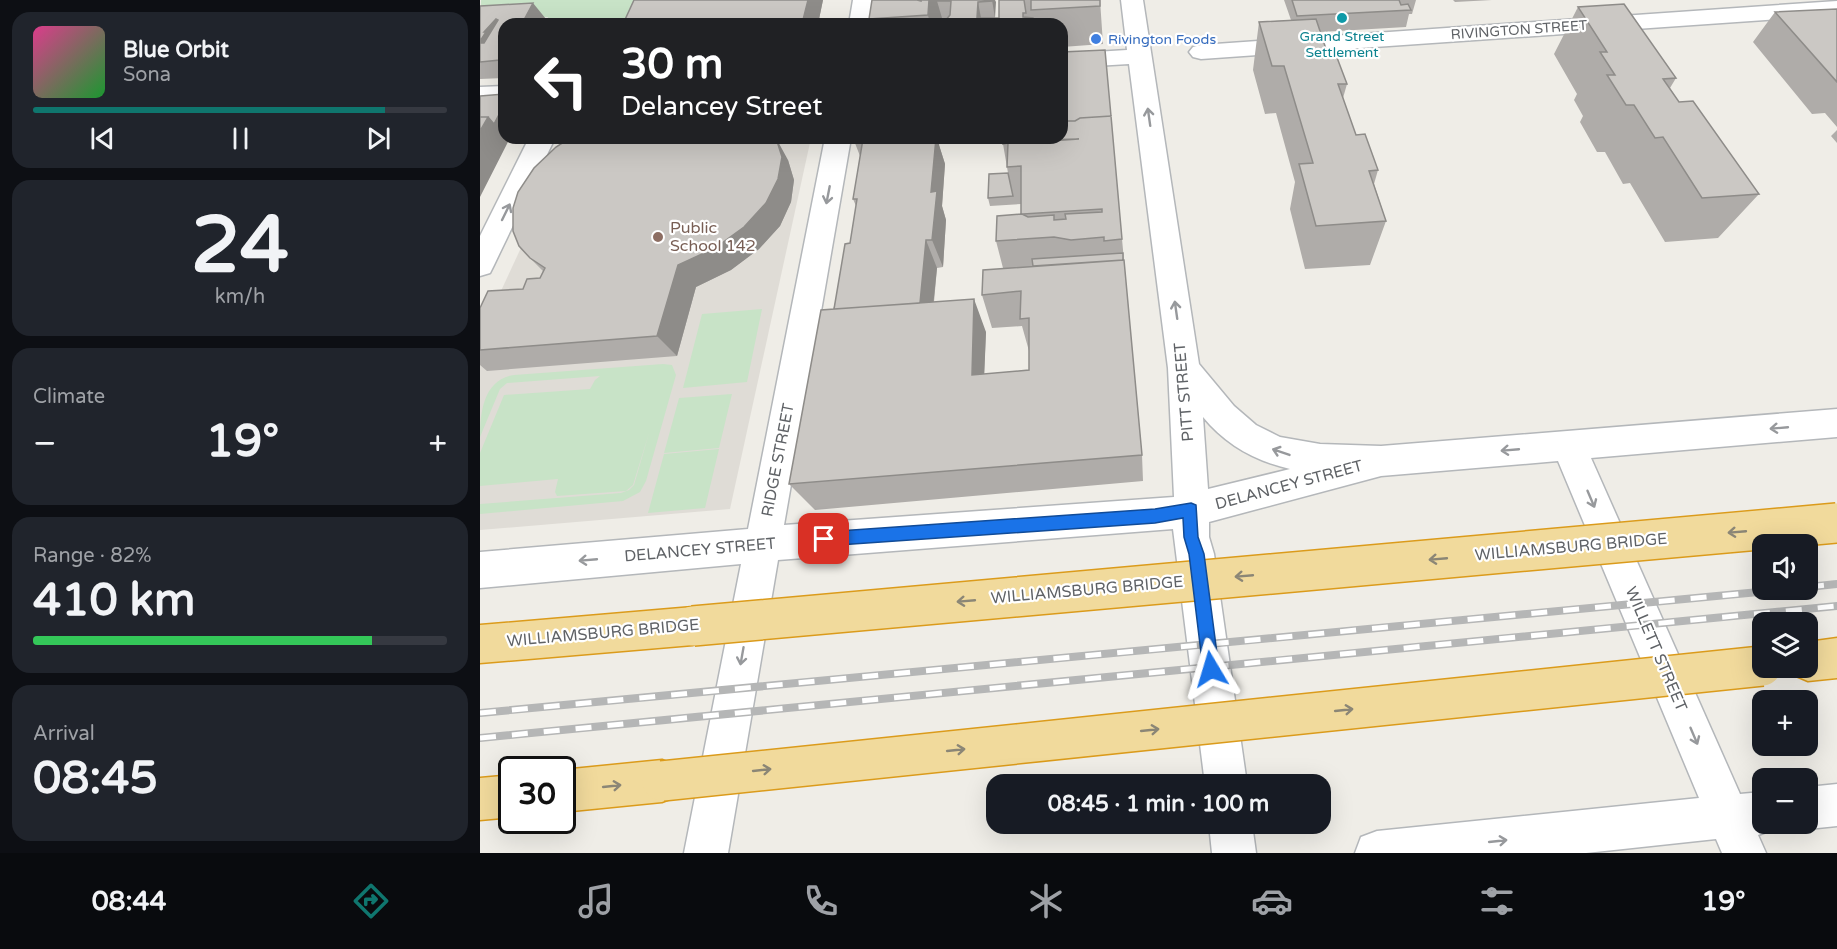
<!DOCTYPE html>
<meta charset="utf-8">
<style>
body{margin:0;font-family:"Varela Round",sans-serif;background:#20242c;color:#f1f3f6;height:100vh;display:flex;flex-direction:column;font-size:22px;white-space:nowrap}
*{box-sizing:border-box;margin:0}
p{font-size:20px;color:#9ea1a6}
.icon{flex:none;width:33px;height:33px;fill:none;stroke:currentColor;stroke-width:2;stroke-linecap:round;stroke-linejoin:round}
.map{position:relative;flex:1;overflow:hidden}
.details{display:flex;flex-direction:column;gap:12px;padding:12px;background:#0d0f14;width:480px}
.details>*{flex:none}
.guide{position:absolute;left:18px;top:18px;width:570px;height:126px;border-radius:18px;box-shadow:0 6px 24px #0002;background:#202124;color:#fff;overflow:hidden}
.controls{position:absolute;left:1272px;top:534px;display:grid;gap:12px}
.controls a{display:grid;place-items:center;width:66px;height:66px;border-radius:12px;background:#171b24;box-shadow:0 6px 24px #0002;font-size:30px}
.speed{position:absolute;left:18px;top:756px;display:flex;gap:12px;font-size:30px;font-weight:700;text-align:center}
.speed>*{display:grid;place-content:center;width:78px;height:78px;border-radius:50%;background:#171b24;box-shadow:0 6px 24px #0002;line-height:1}
.speed .limit{border:3px solid #111;border-radius:9px;background:#fff;color:#111}
.pin{position:absolute;display:grid;place-items:center;width:51px;height:51px;color:#fff;margin:-26px;border-radius:12px;box-shadow:0 3px 9px #0006}
.me{position:absolute;width:66px;margin:-33px;rotate:353deg;stroke-linejoin:round;filter:drop-shadow(0 0 4px #0008)}
.turn{display:flex;align-items:center;gap:21px;height:126px;padding:0 24px;font-size:27px}
.turn .icon{width:78px;height:78px;stroke-width:2.5}
.turn b{display:block;font-size:42px;line-height:51px}
.big{font-size:45px;font-weight:800;line-height:1.1}
.details .card{flex:1;display:flex;flex-direction:column;justify-content:center;gap:9px;min-width:0;padding:0 21px;border-radius:18px;background:#20242c}
.details .dial{align-items:center;gap:0}
.dial b{font-size:78px;line-height:1}
.song{display:flex;align-items:center;gap:18px}
.cover{width:72px;height:72px;border-radius:9px;background:linear-gradient(135deg,hsl(330 70% 55%),hsl(130 70% 35%))}
.played{height:6px;border-radius:3px;background:linear-gradient(90deg,#0f766e 85%,#363941 85%)}
.keys{display:flex;justify-content:space-around;direction:ltr}
.heat{display:flex;justify-content:space-between;align-items:center;font-size:33px;direction:ltr}
.charge{height:9px;border-radius:4px;background:linear-gradient(90deg,#34c759 82%,#363941 0)}
.trip{position:absolute;left:506px;top:774px;width:345px;height:60px;border-radius:18px;background:#171b24;box-shadow:0 6px 24px #0002;font-weight:800;line-height:60px;text-align:center}
.dock{display:flex;height:96px;justify-content:space-around;align-items:center;background:#090b0e;color:#9ea1a6}
.dock .icon{width:42px;height:42px}
.dock .selected{color:#0f766e}
.dock b{font-size:27px;color:#f1f3f6}
main{display:flex;flex:1;min-height:0}
.map>svg:first-child{display:block}
.education{fill:#dfdcd6}
.green{fill:#c8e3c7}
.lines{fill:none;stroke-linecap:round;stroke-linejoin:round}
.minor-casing{stroke:#b4b7ba;stroke-width:3}
.highway-casing{stroke:#db9b1b;stroke-width:3}
.minor{fill:#fff;fill-rule:evenodd}
.highway{fill:#f1da9c;fill-rule:evenodd}
.rail-casing{stroke:#b5b6b6;stroke-width:8}
.rail{stroke:#fff;stroke-width:5;stroke-dasharray:16;stroke-linecap:butt}
.highway-bridge-casing{stroke:#db9b1b;stroke-width:42;stroke-linecap:butt}
.highway-bridge{stroke:#f1da9c;stroke-width:39}
.wall{fill:#afaca9;fill-rule:evenodd}
.shaded-wall{fill:#8e8c89}
.building{fill:#cbc8c4;stroke:#8e8c89;stroke-width:1.5;fill-rule:evenodd}
.oneway{stroke:#97999c}
.oneway2{stroke:#8b8676}
.route{fill:#1a73e8;stroke:#114b97;stroke-width:1.5}
.culture-dot{fill:#0f9aa8;stroke:#fff;stroke-width:2}
.shop-dot{fill:#3f7fe0;stroke:#fff;stroke-width:2}
.education-dot{fill:#8d6e63;stroke:#fff;stroke-width:2}
.labels{text-anchor:middle;dominant-baseline:central;stroke-width:4.5;stroke-linejoin:round;paint-order:stroke}
.far-street-label{font-size:14px;fill:#5f6266;stroke:#fff}
.far-culture-label{font-size:14px;fill:#0d838f;stroke:#fff}
.far-shop-label{font-size:14px;fill:#366cbe;stroke:#fff;text-anchor:start}
.education-label{font-size:16px;fill:#785e54;stroke:#fff;text-anchor:start}
.street-label{font-size:16px;fill:#5f6266;stroke:#fff}
</style>
<main>
<section class="details">
<div class="card">
<div class="song"><i class="cover"></i><div><b>Blue Orbit</b><p>Sona</p></div></div>
<div class="played"></div>
<div class="keys"><svg class="icon" aria-label="previous" viewBox="0 0 24 24"><path d="M18 5L8 12l10 7zM5 5v14"/></svg><svg class="icon" aria-label="pause" viewBox="0 0 24 24"><path d="M8 5v14M16 5v14"/></svg><svg class="icon" aria-label="next" viewBox="0 0 24 24"><path d="M6 5l10 7-10 7zM19 5v14"/></svg></div>
</div>
<div class="card dial"><b>24</b><p>km/h</p></div>
<div class="card"><p>Climate</p>
<div class="heat"><a>−</a><b class="big">19°</b><a>+</a></div>
</div>
<div class="card"><p>Range · 82%</p><b class="big">410 km</b><div class="charge"></div></div>
<div class="card"><p>Arrival</p><b class="big">08:45</b></div>
</section>
<div class="map">
<svg width="1357" height="853" viewBox="0 0 1357 853">
<rect width="100%" height="100%" fill="#efede7"/>
<path class="education" d="M92,138H331L250,509L0,530V336Z"/>
<path class="green" d="M1,0H154L143,24H65L68,17L0,21Z
M282,309L267,382L203,388L222,314Z
M183,364L192,365L196,375L166,481L160,492L143,501L0,514V504L141,493L149,490L154,485L169,433L153,485L146,491L77,496L75,492L78,479L0,486V453L24,395L110,389L115,380L120,376L27,383L20,389L0,437C0,412 4,379 34,375Z
M252,394L239,448L184,453L199,398Z
M239,449L225,508L168,513L184,454Z"/>
<g class="lines">
<defs>
<path id="minor" d="M373,0H395L391,24H369Z
M641,0H663L719,364L754,406L776,425L800,437L840,444L901,446L1357,409V437L1111,458L1260,794L1282,792V824H1299L1297,828L1278,835L1286,853H1242L1236,839L1106,853H875L881,837L897,831L1219,798L1078,461L901,476L729,522V537L734,554L767,784H725L693,529L298,560L248,853H204L261,564L0,588V552L268,529L345,138H371L304,525L694,497L688,368L649,64L582,68V54L647,50ZM723,417C746,445 775,461 810,469L728,489Z
M1357,1V15L721,59L713,57L709,52L713,47L721,45Z
M24,86V102L0,103V87Z
M49,138H75L14,265L10,273L0,276V236Z
M1357,784V826L1328,829L1314,824H1328V787Z
M729,824H772L776,853H732Z"/>
<path id="highway" d="M213,607L226,613L232,626L226,639L213,645L0,663V625Z
M1357,638V678L1328,681L1314,675L1311,668H1328V642Z
M182,760L197,766L203,781L197,796L182,802L82,812V770Z
M32,775V817L0,820V778Z"/>
</defs>
<use href="#minor" class="minor-casing"/>
<use href="#highway" class="highway-casing"/>
<use href="#minor" class="minor"/>
<use href="#highway" class="highway"/>
<defs>
<path id="rail" d="M1328,587L1357,584
M0,713L1300,590
M0,738L1357,606"/>
</defs>
<use href="#rail" class="rail-casing"/>
<use href="#rail" class="rail"/>
<defs>
<path id="highway-bridge" d="M213,626L1357,523
M182,781L1282,666"/>
</defs>
<use href="#highway-bridge" class="highway-bridge-casing"/>
<use href="#highway-bridge" class="highway-bridge"/>
</g>
<path class="wall" d="M343,0L338,24H143Z
M392,0H515V18H519V0H620L623,44L582,47V24H391L389,19ZM462,18H468L465,21L456,22V19Z
M804,0H936L932,14H929L926,27L840,32L848,55L867,84L863,98L876,135L898,170L894,184L906,221L890,265L825,269L810,209L815,182L796,113L785,114L773,70L779,22L811,20Z
M973,0H1012L975,2Z
M0,6L66,19L24,24V78L0,79Z
M1098,7L1196,78L1190,88L1199,102L1279,194L1238,238L1185,242L1150,183L1143,184L1125,152H1117L1100,122L1103,116L1094,100L1097,94L1074,54Z
M1357,9V127L1345,113L1332,114L1273,42L1295,12Z
M1357,130V143L1351,136Z
M373,138L459,145L465,164L462,206L466,220L463,267L457,268L454,302L506,332L504,374L549,370V351L542,326L512,328L502,295L523,268L516,241L541,214V204L510,206L508,198L528,173L523,144V138H582L642,239L662,455L663,481L335,510L309,484L370,243L376,206L373,199L380,156Z
M308,160L314,180L311,202L300,226L279,249L251,270L216,287L197,356L7,371L0,365V308L43,289L60,278L63,271L50,258Z"/>
<path class="shaded-wall" d="M328,0H343L338,24H322Z
M432,0H463L457,1L462,18L456,19L457,24H450L448,15Z
M512,0H515L516,2L515,18Z
M498,2L501,18H497Z
M53,3L66,19L63,24H38Z
M16,19L24,29V41L0,45V41L4,32Z
M24,54V65L20,60Z
M24,105V138H30L0,197V131L8,117Z
M296,138L308,160L314,180L311,202L300,226L279,249L251,270L216,287L197,356L177,336L198,265Z
M449,138H460L459,145L465,164L462,206L466,220L463,267L452,240Z
M446,240L457,268L450,336L439,310Z
M494,299L506,332L503,405L492,375Z"/>
<path class="building" d="M154,0H328L322,24H249L250,20L185,24H143Z
M392,0H437L441,1V0H449L448,15L389,19Z
M457,0H512V1L498,2L497,18H519V0H544L546,13H543V17L553,18L554,24H455V22L465,21L470,15L471,1H457Z
M551,0H620V6L551,10Z
M812,0H919L921,5L928,4L931,10L817,16Z
M53,3L45,18L38,24H24V54L20,60L0,62V43H4L18,20L16,19L4,32H6L0,41V6Z
M1144,4L1196,78L1183,79L1199,102L1213,101L1279,194L1222,198L1183,137L1175,138L1154,105H1146L1127,75H1135L1120,52H1127L1098,7Z
M1357,9V82L1295,12Z
M836,19L848,55H856L867,84H858L876,135L885,134L898,170L889,171L906,221L836,226L819,164L833,163L804,66H792L779,22Z
M625,50L631,116L600,118L595,121H582V52Z
M24,94V105L14,124L8,117H0V96Z
M631,116L642,239L624,241V237L591,240L574,237L516,241L517,216L541,214V166L527,167L528,143L523,144V138H582V121H595L600,118ZM599,139L555,142L560,140ZM622,209V212L585,214L586,219L574,220V215L548,217L542,214Z
M0,117H8L0,131Z
M90,138H296L302,157L298,179L286,203L264,227L235,248L198,265L177,336L0,350V308L8,291L43,289L47,279L60,278L65,268L50,258L39,246L33,231V208L38,192L54,168L76,147Z
M373,138H456L451,192L457,191L452,240H446L440,303L354,309L365,244L370,243L377,199H373L383,139H373Z
M528,173L533,196L508,198L509,174Z
M643,253V260L553,266L552,259Z
M644,260L662,455L309,484L341,310L494,299L492,375L549,370V318L540,319L541,291L502,295L503,270Z"/>
<defs><path id="oneway-shaft" d="M-6 0H5M1.5-3L5.5 0L1.5 3" fill="none" stroke-width="1.6" stroke-linecap="round" stroke-linejoin="round" transform="scale(1.5)"/></defs>
<g class="oneway">
<use href="#oneway-shaft" transform="translate(669 117) rotate(-98)"/>
<use href="#oneway-shaft" transform="translate(348 195) rotate(101)"/>
<use href="#oneway-shaft" transform="translate(26 212) rotate(-64)"/>
<use href="#oneway-shaft" transform="translate(696 310) rotate(-98)"/>
<use href="#oneway-shaft" transform="translate(1299 428) rotate(175)"/>
<use href="#oneway-shaft" transform="translate(1030 450) rotate(175)"/>
<use href="#oneway-shaft" transform="translate(801 452) rotate(-161)"/>
<use href="#oneway-shaft" transform="translate(1111 499) rotate(67)"/>
<use href="#oneway-shaft" transform="translate(108 560) rotate(175)"/>
<use href="#oneway-shaft" transform="translate(262 656) rotate(100)"/>
<use href="#oneway-shaft" transform="translate(1214 736) rotate(67)"/>
<use href="#oneway-shaft" transform="translate(1018 841) rotate(-6)"/>
</g>
<g class="oneway2">
<use href="#oneway-shaft" transform="translate(1257 532) rotate(175)"/>
<use href="#oneway-shaft" transform="translate(958 559) rotate(175)"/>
<use href="#oneway-shaft" transform="translate(764 576) rotate(175)"/>
<use href="#oneway-shaft" transform="translate(486 601) rotate(175)"/>
<use href="#oneway-shaft" transform="translate(864 710) rotate(-6)"/>
<use href="#oneway-shaft" transform="translate(670 730) rotate(-6)"/>
<use href="#oneway-shaft" transform="translate(476 750) rotate(-6)"/>
<use href="#oneway-shaft" transform="translate(282 770) rotate(-6)"/>
<use href="#oneway-shaft" transform="translate(132 786) rotate(-6)"/>
</g>
<path class="route" d="M711,503L716,505L718,537L724,554L739,669L737,675L731,677L725,675L723,669L709,554L704,537L703,518L675,523L344,546L339,544L337,539L339,534L344,532L675,509Z"/>
<circle class="culture-dot" cx="862" cy="18" r="6"/>
<circle class="shop-dot" cx="616" cy="39" r="6"/>
<circle class="education-dot" cx="178" cy="237" r="6"/>
<g class="labels">
<g class="far-street-label">
<text transform="translate(1039 30) rotate(-4)">RIVINGTON STREET</text>
</g>
<g class="far-culture-label">
<text x="862" y="36">Grand Street<tspan x="862" dy="16">Settlement</tspan></text>
</g>
<g class="far-shop-label">
<text x="628" y="39">Rivington Foods</text>
</g>
<g class="education-label">
<text x="190" y="228">Public<tspan x="190" dy="18">School 142</tspan></text>
</g>
<g class="street-label">
<text transform="translate(704 392) rotate(-95)">PITT STREET</text>
<text transform="translate(298 460) rotate(-79)">RIDGE STREET</text>
<text transform="translate(809 485) rotate(-15)">DELANCEY STREET</text>
<text transform="translate(1091 547) rotate(-5)">WILLIAMSBURG BRIDGE</text>
<text transform="translate(220 550) rotate(-5)">DELANCEY STREET</text>
<text transform="translate(607 590) rotate(-5)">WILLIAMSBURG BRIDGE</text>
<text transform="translate(123 633) rotate(-5)">WILLIAMSBURG BRIDGE</text>
<text transform="translate(1176 649) rotate(67)">WILLETT STREET</text>
</g>
</g>
</svg>
<div class="controls">
<a><svg class="icon" aria-label="sound" viewBox="0 0 24 24"><path d="M4 9h4l5-4v14l-5-4H4zM17 9q2 3 0 6"/></svg></a>
<a><svg class="icon" aria-label="layers" viewBox="0 0 24 24"><path d="M12 4l9 5-9 5-9-5zM3 14l9 5 9-5"/></svg></a>
<a>+</a>
<a>−</a>
</div>
<div class="speed"><div class="limit">30</div></div>
<div class="pin" style="left:344px;top:539px;background:#d93025"><svg class="icon" aria-label="arrive" viewBox="0 0 24 24"><path d="M6 21V4h12l-3 4 3 4H6"/></svg></div>
<svg class="me" style="left:731px;top:669px" viewBox="-20 -20 40 40"><path d="M0-17L14 15 0 8-14 15z" fill="#1a73e8" stroke="#fff" stroke-width="4"/></svg>
<div class="trip">08:45 · 1 min · 100 m</div>
<div class="guide">
<div class="turn"><svg class="icon" aria-label="left" viewBox="0 0 24 24"><path d="M17 20v-9H6M10 6l-5 5 5 5"/></svg><div><b>30 m</b>Delancey Street</div></div>
</div>
</div>
</main>
<nav class="dock">
<b>08:44</b>
<svg class="icon selected" aria-label="directions" viewBox="0 0 24 24"><path d="M12 3l9 9-9 9-9-9zM9 14v-3h6M13 9l2 2-2 2"/></svg>
<svg class="icon" aria-label="music" viewBox="0 0 24 24"><path d="M9 18V5l10-2v13"/><circle cx="6" cy="18" r="3"/><circle cx="16" cy="16" r="3"/></svg>
<svg class="icon" aria-label="phone" viewBox="0 0 24 24"><path d="M5 4h4l2 5-3 2q2 4 5 5l2-3 5 2v4C11 20 4 13 5 4z"/></svg>
<svg class="icon" aria-label="climate" viewBox="0 0 24 24"><path d="M12 3v18M4 7l16 10M4 17L20 7"/></svg>
<svg class="icon" aria-label="car" viewBox="0 0 24 24"><path d="M5 17H2v-5l4-1 3-4h7l3 4 3 1v5h-3M9 17h6M6 11h13"/><circle cx="7" cy="17" r="2"/><circle cx="17" cy="17" r="2"/></svg>
<svg class="icon" aria-label="filters" viewBox="0 0 24 24"><path d="M4 7h16M4 17h16"/><circle cx="9" cy="7" r="2"/><circle cx="15" cy="17" r="2"/></svg>
<b>19°</b>
</nav>
